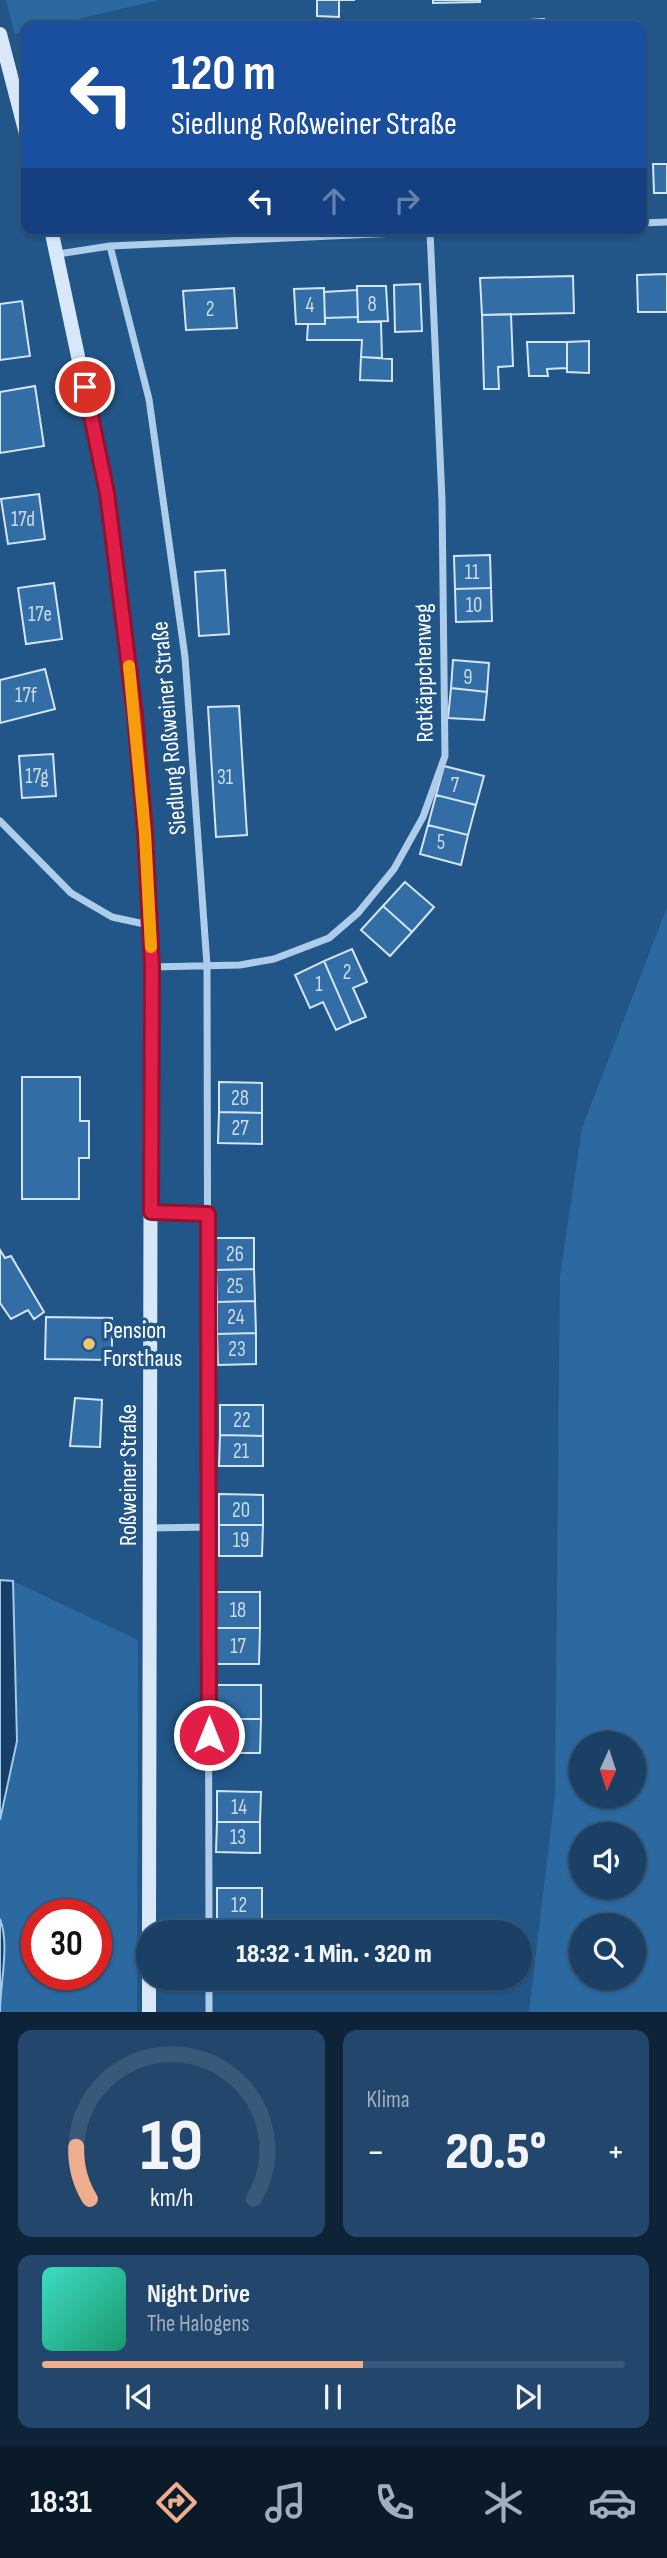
<!DOCTYPE html>
<html lang="de">
<meta charset="utf-8">
<style>
body{margin:0;font-family:"Sofia Sans Condensed",sans-serif;background:#23476c;color:#f1f3f6;height:100vh;display:flex;flex-direction:column;font-size:26px;white-space:nowrap}
*{box-sizing:border-box;margin:0}
p{font-size:23px;color:#9fafbf}
.icon{flex:none;width:38px;height:38px;fill:none;stroke:currentColor;stroke-width:2;stroke-linecap:round;stroke-linejoin:round}
.map{position:relative;height:2012px;overflow:hidden}
.sheet{display:flex;flex-direction:column;gap:18px;padding:18px;background:#0e2338;flex:1}
.sheet>*{flex:none}
.hud{position:absolute;left:21px;top:21px;width:626px;height:214px;border-radius:14px;box-shadow:0 2px 5px #0004,0 0 0 2px #38597a;background:#1a4fa0;color:#fff;overflow:hidden}
.needle{width:46px;rotate:183deg}
.buttons{position:absolute;left:569px;top:1731px;display:grid;gap:14px}
.buttons a{display:grid;place-items:center;width:77px;height:77px;border-radius:50%;background:#1a4066;box-shadow:0 2px 5px #0004,0 0 0 2px #38597a;font-size:35px}
.speed{position:absolute;left:21px;top:1899px;display:flex;gap:14px;font-size:35px;font-weight:700;text-align:center}
.speed>*{display:grid;place-content:center;width:91px;height:91px;border-radius:50%;background:#1a4066;box-shadow:0 2px 5px #0004,0 0 0 2px #38597a;line-height:1}
.speed .limit{border:10px solid #d22;background:#fff;color:#111}
.pin{position:absolute;display:grid;place-items:center;width:60px;height:60px;color:#fff;margin:-30px;border:4px solid #fff;border-radius:50%;box-shadow:0 2px 7px #0007}
.me{position:absolute;width:77px;margin:-38px;rotate:0deg;stroke-linejoin:round;filter:drop-shadow(0 0 5px #0008)}
.turn{display:flex;align-items:center;gap:24px;height:147px;padding:0 35px;font-size:32px}
.turn .icon{width:91px;height:91px;stroke-width:2.5}
.turn b{display:block;font-size:49px;line-height:60px}
.lanes{display:flex;align-items:center;height:66px;padding:0 35px;background:#0003;justify-content:center;gap:35px;direction:ltr}
.lanes .off{opacity:.35}
.big{font-size:52px;font-weight:800;line-height:1.1}
.sheet .widget{flex:1;display:flex;flex-direction:column;justify-content:center;gap:10px;min-width:0;padding:0 24px;border-radius:14px;background:#23476c}
.sheet .dial{align-items:center;gap:0}
.dial svg{height:182px;overflow:visible;fill:none;stroke:#38597a;stroke-width:7;stroke-linecap:round;text-anchor:middle}
.dial text{fill:#f1f3f6;stroke:none}
.song{display:flex;align-items:center;gap:21px}
.cover{width:84px;height:84px;border-radius:10px;background:linear-gradient(135deg,hsl(170 70% 55%),hsl(160 70% 35%))}
.played{height:7px;border-radius:4px;background:linear-gradient(90deg,#eead8d 55%,#38597a 55%)}
.keys{display:flex;justify-content:space-around;direction:ltr}
.heat{display:flex;justify-content:space-between;align-items:center;font-size:38px;direction:ltr}
.sheet .tiles{flex:1;display:grid;gap:18px;grid-template-columns:1fr 1fr}
.widget:last-child{grid-column:span 2}
.trip{position:absolute;left:136px;top:1920px;width:396px;height:70px;border-radius:35px;background:#1a4066;box-shadow:0 2px 5px #0004,0 0 0 2px #38597a;font-weight:800;line-height:70px;text-align:center}
.tab-bar{display:flex;height:112px;justify-content:space-around;align-items:center;background:#0a1a29;color:#9fafbf}
.tab-bar .icon{width:49px;height:49px}
.tab-bar .current{color:#eead8d}
.tab-bar b{font-size:32px;color:#f1f3f6}
.map>svg:first-child{display:block}
.green{fill:#2c69a0;fill-rule:evenodd}
.water{fill:#183f67;stroke:#a1c9eb;stroke-width:2}
.building{fill:#326ea5;stroke:#d2e5f7;stroke-width:2}
.lines{fill:none;stroke-linecap:round;stroke-linejoin:round}
.street{stroke:#adcdea;stroke-width:7}
.secondary{stroke:#d8e8f8;stroke-width:14}
.route-casing{stroke:#92132f;stroke-width:18}
.route{stroke:#e11d48;stroke-width:12}
.slow{stroke:#f59e0b;stroke-width:12}
.poi-dot{fill:#f5c570;stroke:#225688;stroke-width:2.5}
.labels{text-anchor:middle;dominant-baseline:central;stroke-width:7;stroke-linejoin:round;paint-order:stroke}
.number-label{font-size:21px;fill:#ccdbe8}
.street-label{font-size:24px;fill:#fff;stroke:#225688}
.poi-label{font-size:24px;fill:#fff;stroke:#225688;text-anchor:start}
</style>
<div class="map">
<svg width="667" height="2012" viewBox="0 0 667 2012">
<rect width="100%" height="100%" fill="#225688"/>
<path class="green" d="M6,0H160L47,26H26V31L15,34Z
M667,907V2012H529L555,1794L560,1276L582,1128ZM581,1743H634V1796H581ZM581,1834H634V1886H581ZM581,1925H634V1978H581Z
M13,1581L138,1640L137,2012H0C0,1982 11,1947 0,1919V1820L17,1741ZM37,1914H96V1974H37Z"/>
<path class="water" d="M0,1580L13,1581L17,1741L0,1820Z
M0,1919C10,1945 0,1983 0,2012Z"/>
<path class="building" d="M317,0H355H339V17L317,16Z
M433,0H480V2L433,3Z
M544,19V26H516L515,21Z
M653,164H667V193H654Z
M667,274V312H638L637,275Z
M573,276L574,313L482,315L480,278Z
M420,284L422,331L395,332L394,285Z
M357,286H386L388,321L358,322Z
M234,288L237,328L186,330L183,291Z
M324,288L325,324H296L294,289Z
M357,290L358,317L325,318L324,292Z
M22,301L30,356L0,360V304Z
M511,314L513,366L498,367L499,389H484L482,315Z
M358,317V322H381L382,358L361,357L362,340H307L308,324H325V318Z
M589,341V373L567,372V342Z
M527,342H567V368L547,369L548,376H529Z
M361,357L392,359V381L360,380Z
M35,386L44,446L0,453V392Z
M39,494L45,539L8,544L1,499Z
M490,555L491,588L455,589L454,556Z
M225,570L229,634L199,636L195,572Z
M54,583L62,639L26,644L18,588Z
M491,588L492,621L456,622L455,589Z
M453,660L489,663L487,692L451,688Z
M45,669L55,709L0,723V680Z
M451,688L487,692L484,720L448,718Z
M239,706L247,835L216,837L208,707Z
M53,754L56,796L22,798L19,756Z
M444,766L484,776L476,805L436,795Z
M436,795L476,805L468,835L428,825Z
M428,825L468,835L461,865L420,854Z
M405,882L434,907L412,932L383,906Z
M383,906L412,932L390,956L361,930Z
M352,949L367,982L353,988L366,1017L351,1023L324,961Z
M324,961L351,1023L336,1030L323,1002L310,1008L295,975Z
M22,1077H80V1121H89V1158H79V1199H22Z
M219,1082L262,1083V1113L219,1112Z
M219,1112L262,1113V1144L218,1143Z
M215,1238H254V1269L216,1270Z
M0,1250L5,1258L11,1256L44,1312L34,1319L28,1310L11,1319L0,1303Z
M254,1269L255,1301L217,1302L216,1270Z
M255,1301L256,1333L217,1334V1302Z
M46,1317L112,1318V1360L45,1359Z
M256,1333V1364L218,1365L217,1334Z
M75,1398L102,1400L100,1447L70,1446Z
M220,1405H263V1436L220,1435Z
M220,1435L263,1436V1466H219Z
M219,1494L263,1495V1525H219Z
M219,1525H263L262,1556H219Z
M216,1592H260V1628H216Z
M216,1628H260L259,1664H215Z
M215,1685H261V1719H215Z
M215,1719H261L260,1753H215Z
M217,1791L261,1792L260,1822H217Z
M217,1822H260V1853L216,1852Z
M217,1888H262V1922H217Z
M217,1922H262V1932H217Z"/>
<g class="lines">
<path class="street" d="M642,223L667,222
M110,246L149,399L185,657L207,965L209,1932
M58,254L110,246L487,229
M0,821L71,893L112,917L149,925
M151,967L240,965L274,959L329,938L358,913L394,869L423,817L445,756L442,500L430,231
M151,1212L208,1214
M151,1528L209,1527
M209,2012V1978"/>
<path class="secondary" d="M0,34L26,134
M51,229L107,493L135,715L145,833L151,967L149,1932
M149,2012V1978"/>
</g>
<g class="lines">
<defs>
<path id="route" d="M85,387L107,493L135,715L145,833L152,967L151,1212L208,1214L209,1735"/>
</defs>
<use href="#route" class="route-casing"/>
<use href="#route" class="route"/>
<path class="slow" d="M129,666L145,833L151,947"/>
</g>
<circle class="poi-dot" cx="89" cy="1344" r="7"/>
<g class="labels">
<g class="number-label">
<text x="372" y="304">8</text>
<text x="310" y="305">4</text>
<text x="210" y="309">2</text>
<text x="23" y="519">17d</text>
<text x="472" y="572">11</text>
<text x="474" y="605">10</text>
<text x="40" y="614">17e</text>
<text x="468" y="677">9</text>
<text x="26" y="695">17f</text>
<text x="37" y="776">17g</text>
<text x="225" y="777">31</text>
<text x="455" y="785">7</text>
<text x="441" y="842">5</text>
<text x="347" y="972">2</text>
<text x="319" y="984">1</text>
<text x="240" y="1098">28</text>
<text x="240" y="1128">27</text>
<text x="235" y="1254">26</text>
<text x="235" y="1286">25</text>
<text x="236" y="1317">24</text>
<text x="237" y="1349">23</text>
<text x="242" y="1420">22</text>
<text x="241" y="1451">21</text>
<text x="241" y="1510">20</text>
<text x="241" y="1540">19</text>
<text x="238" y="1610">18</text>
<text x="238" y="1646">17</text>
<text x="239" y="1807">14</text>
<text x="238" y="1837">13</text>
<text x="239" y="1905">12</text>
</g>
<g class="street-label">
<text transform="translate(424 673) rotate(-91)">Rotkäppchenweg</text>
<text transform="translate(169 728) rotate(-95)">Siedlung Roßweiner Straße</text>
<text transform="translate(128 1475) rotate(-90)">Roßweiner Straße</text>
</g>
<g class="poi-label">
<text x="103" y="1330">Pension<tspan x="103" dy="28">Forsthaus</tspan></text>
</g>
</g>
</svg>
<div class="buttons">
<a><svg class="needle" viewBox="-14 -14 28 28"><path d="M0-13l5 13h-10z" fill="#e53935"/><path d="M0 13l5-13h-10z" fill="#9fafbf"/></svg></a>
<a><svg class="icon" aria-label="sound" viewBox="0 0 24 24"><path d="M4 9h4l5-4v14l-5-4H4zM17 9q2 3 0 6"/></svg></a>
<a><svg class="icon" aria-label="search" viewBox="0 0 24 24"><circle cx="10" cy="10" r="6"/><path d="M15 15l6 6"/></svg></a>
</div>
<div class="speed"><div class="limit">30</div></div>
<div class="pin" style="left:85px;top:387px;background:#d93025"><svg class="icon" aria-label="arrive" viewBox="0 0 24 24"><path d="M6 21V4h12l-3 4 3 4H6"/></svg></div>
<svg class="me" style="left:209px;top:1735px" viewBox="-20 -20 40 40"><circle r="17" fill="#e11d48" stroke="#fff" stroke-width="3"/><path d="M0-11L8 9 0 5-8 9z" fill="#fff"/></svg>
<div class="trip">18:32 · 1 Min. · 320 m</div>
<div class="hud">
<div class="turn"><svg class="icon" aria-label="left" viewBox="0 0 24 24"><path d="M17 20v-9H6M10 6l-5 5 5 5"/></svg><div><b>120 m</b>Siedlung Roßweiner Straße</div></div>
<div class="lanes"><svg class="icon" aria-label="left" viewBox="0 0 24 24"><path d="M17 20v-9H6M10 6l-5 5 5 5"/></svg><svg class="icon off" aria-label="ahead" viewBox="0 0 24 24"><path d="M12 20V5M6 11l6-6 6 6"/></svg><svg class="icon off" aria-label="right" viewBox="0 0 24 24"><path d="M7 20v-9h11M14 6l5 5-5 5"/></svg></div>
</div>
</div>
<section class="sheet">
<div class="tiles">
<div class="widget dial"><svg viewBox="0 0 100 80">
<path d="M14 69A42 42 0 1 1 86 69"/>
<path d="M14 69A42 42 0 0 1 8 46" stroke="#eead8d"/>
<text x="50" y="56" font-size="32" font-weight="700">19</text>
<text x="50" y="72" font-size="11">km/h</text>
</svg></div>
<div class="widget"><p>Klima</p>
<div class="heat"><a>−</a><b class="big">20.5°</b><a>+</a></div>
</div>
<div class="widget">
<div class="song"><i class="cover"></i><div><b>Night Drive</b><p>The Halogens</p></div></div>
<div class="played"></div>
<div class="keys"><svg class="icon" aria-label="previous" viewBox="0 0 24 24"><path d="M18 5L8 12l10 7zM5 5v14"/></svg><svg class="icon" aria-label="pause" viewBox="0 0 24 24"><path d="M8 5v14M16 5v14"/></svg><svg class="icon" aria-label="next" viewBox="0 0 24 24"><path d="M6 5l10 7-10 7zM19 5v14"/></svg></div>
</div>
</div>
</section>
<nav class="tab-bar">
<b>18:31</b>
<svg class="icon current" aria-label="directions" viewBox="0 0 24 24"><path d="M12 3l9 9-9 9-9-9zM9 14v-3h6M13 9l2 2-2 2"/></svg>
<svg class="icon" aria-label="music" viewBox="0 0 24 24"><path d="M9 18V5l10-2v13"/><circle cx="6" cy="18" r="3"/><circle cx="16" cy="16" r="3"/></svg>
<svg class="icon" aria-label="phone" viewBox="0 0 24 24"><path d="M5 4h4l2 5-3 2q2 4 5 5l2-3 5 2v4C11 20 4 13 5 4z"/></svg>
<svg class="icon" aria-label="climate" viewBox="0 0 24 24"><path d="M12 3v18M4 7l16 10M4 17L20 7"/></svg>
<svg class="icon" aria-label="car" viewBox="0 0 24 24"><path d="M5 17H2v-5l4-1 3-4h7l3 4 3 1v5h-3M9 17h6M6 11h13"/><circle cx="7" cy="17" r="2"/><circle cx="17" cy="17" r="2"/></svg>
</nav>
